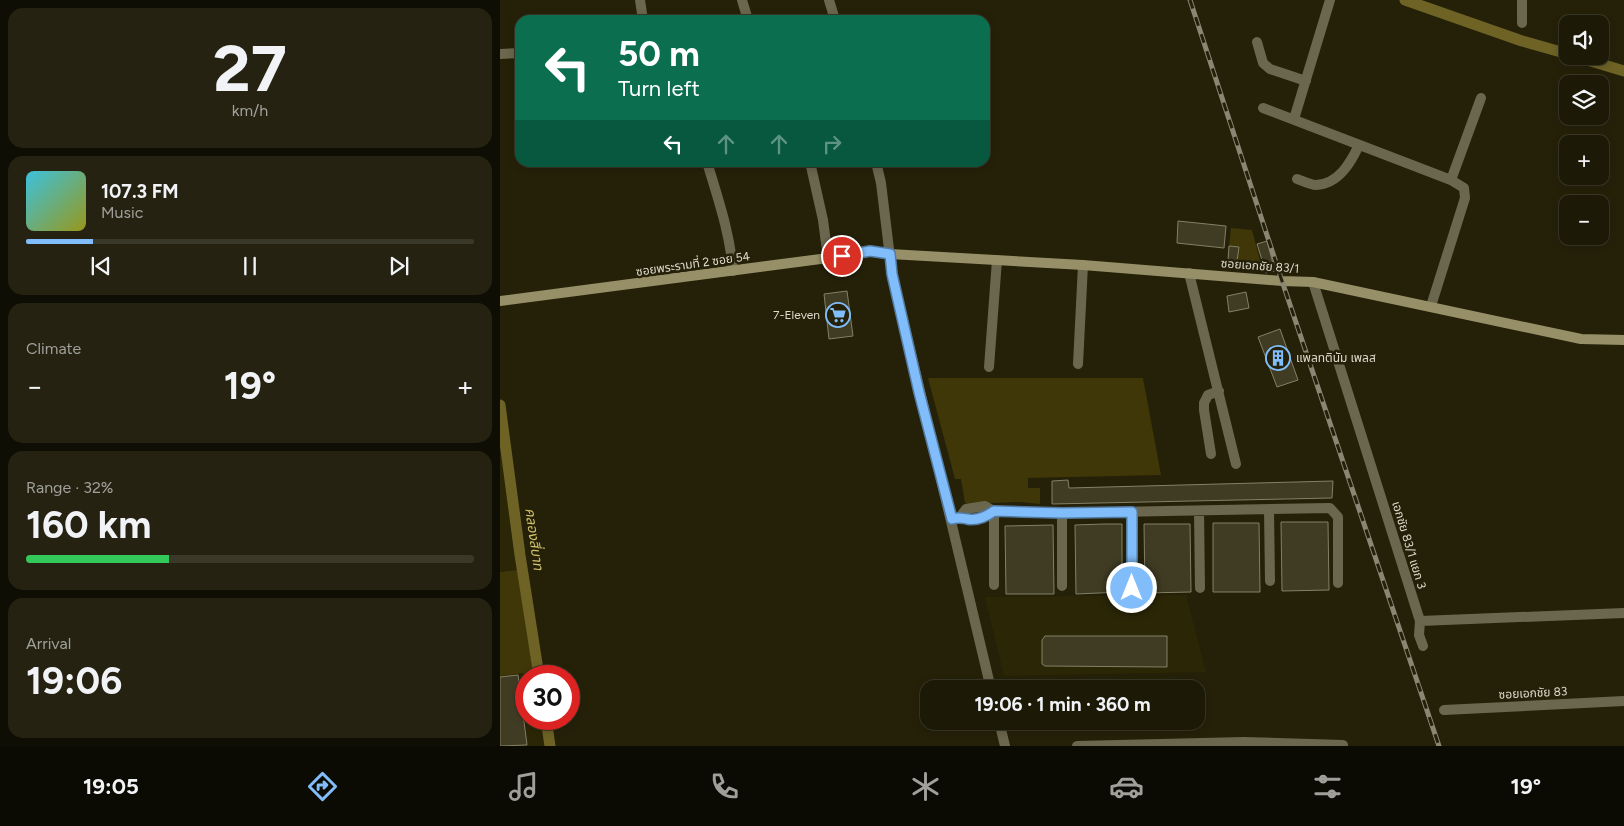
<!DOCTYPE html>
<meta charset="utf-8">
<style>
body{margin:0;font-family:Figtree,"Noto Sans Thai",sans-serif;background:#252211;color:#f1f3f6;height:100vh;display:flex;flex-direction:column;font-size:19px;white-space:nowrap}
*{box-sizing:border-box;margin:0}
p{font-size:16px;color:#a0a09b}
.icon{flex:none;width:28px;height:28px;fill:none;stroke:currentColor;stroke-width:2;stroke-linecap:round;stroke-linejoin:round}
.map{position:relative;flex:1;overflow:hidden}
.side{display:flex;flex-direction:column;gap:8px;padding:8px;background:#0f0e04;width:500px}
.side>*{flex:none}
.guide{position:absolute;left:15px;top:15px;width:475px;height:152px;border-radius:15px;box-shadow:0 2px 8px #0003,0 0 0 1px #3a3828;background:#0b6e4f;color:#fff;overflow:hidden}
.controls{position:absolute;left:1059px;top:15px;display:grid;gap:10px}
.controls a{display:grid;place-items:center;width:50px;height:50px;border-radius:10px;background:#1c1907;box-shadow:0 2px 8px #0003,0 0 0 1px #3a3828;font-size:25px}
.speed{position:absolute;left:15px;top:665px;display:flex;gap:10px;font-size:25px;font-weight:700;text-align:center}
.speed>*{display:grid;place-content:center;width:65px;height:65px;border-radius:50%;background:#1c1907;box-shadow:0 2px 8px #0003,0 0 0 1px #3a3828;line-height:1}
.speed .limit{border:8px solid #d22;background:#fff;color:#111}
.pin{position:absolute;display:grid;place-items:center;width:42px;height:42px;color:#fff;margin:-21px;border:2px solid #fff;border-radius:50%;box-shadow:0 1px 5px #0007}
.me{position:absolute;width:55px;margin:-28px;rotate:0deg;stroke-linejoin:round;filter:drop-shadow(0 0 4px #0008)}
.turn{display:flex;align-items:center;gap:18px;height:105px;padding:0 20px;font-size:22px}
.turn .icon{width:65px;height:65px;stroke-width:2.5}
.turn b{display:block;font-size:35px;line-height:42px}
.lanes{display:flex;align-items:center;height:48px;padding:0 20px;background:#0003;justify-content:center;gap:25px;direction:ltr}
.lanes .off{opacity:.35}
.big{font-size:38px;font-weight:700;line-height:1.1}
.side .widget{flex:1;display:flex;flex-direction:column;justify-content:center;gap:8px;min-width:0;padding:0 18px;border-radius:15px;background:#252211}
.side .dial{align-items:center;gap:0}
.dial b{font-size:65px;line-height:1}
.song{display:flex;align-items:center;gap:15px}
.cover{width:60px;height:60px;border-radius:8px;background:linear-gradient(135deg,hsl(190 70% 55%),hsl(60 70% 35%))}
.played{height:5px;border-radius:2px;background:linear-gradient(90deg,#80bdfa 15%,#3a3828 15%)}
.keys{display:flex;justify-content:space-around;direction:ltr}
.heat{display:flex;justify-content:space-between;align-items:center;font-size:28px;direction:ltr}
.charge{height:8px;border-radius:4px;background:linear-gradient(90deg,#34c759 32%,#3a3828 0)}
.trip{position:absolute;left:420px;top:680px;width:285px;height:50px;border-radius:15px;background:#1c1907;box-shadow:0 2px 8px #0003,0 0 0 1px #3a3828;font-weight:700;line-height:50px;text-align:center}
.menu{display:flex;height:80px;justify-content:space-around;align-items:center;background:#0b0a03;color:#a0a09b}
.menu .icon{width:35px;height:35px}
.menu .selected{color:#80bdfa}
.menu b{font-size:22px;color:#f1f3f6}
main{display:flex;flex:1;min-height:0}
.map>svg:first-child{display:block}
.built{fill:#2b2606}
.green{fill:#3f3707}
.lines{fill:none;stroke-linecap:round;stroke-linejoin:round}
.canal{stroke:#6e6325;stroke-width:11}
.building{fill:#403c24;stroke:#848065}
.street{stroke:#6b674e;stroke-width:10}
.secondary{stroke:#968f67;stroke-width:10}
.rail-casing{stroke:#898674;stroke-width:5}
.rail{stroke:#252109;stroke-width:3;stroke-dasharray:9;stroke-linecap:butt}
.route-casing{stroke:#537ba2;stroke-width:12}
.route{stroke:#80bdfa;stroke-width:9}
.labels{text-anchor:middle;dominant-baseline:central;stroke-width:5;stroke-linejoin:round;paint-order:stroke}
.street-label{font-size:12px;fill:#dddbcd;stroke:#252109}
.poi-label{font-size:12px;fill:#dddbcd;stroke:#252109;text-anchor:end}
.water-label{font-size:14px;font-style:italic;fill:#d2c269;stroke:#252109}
</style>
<main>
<section class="side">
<div class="widget dial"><b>27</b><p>km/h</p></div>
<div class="widget">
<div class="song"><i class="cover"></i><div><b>107.3 FM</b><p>Music</p></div></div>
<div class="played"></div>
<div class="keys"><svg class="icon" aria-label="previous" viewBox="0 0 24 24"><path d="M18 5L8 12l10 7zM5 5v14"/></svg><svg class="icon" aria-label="pause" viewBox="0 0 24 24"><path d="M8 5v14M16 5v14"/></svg><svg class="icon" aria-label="next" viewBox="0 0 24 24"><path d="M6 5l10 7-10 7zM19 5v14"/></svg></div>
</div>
<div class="widget"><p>Climate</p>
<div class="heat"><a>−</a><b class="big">19°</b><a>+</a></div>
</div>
<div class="widget"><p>Range · 32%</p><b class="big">160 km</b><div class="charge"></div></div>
<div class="widget"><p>Arrival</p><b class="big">19:06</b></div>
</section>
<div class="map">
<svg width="1124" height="746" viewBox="0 0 1124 746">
<rect width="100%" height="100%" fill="#252109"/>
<path class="built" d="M0,449L17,570L0,572Z
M686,595L706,672L504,676L485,597Z
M33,672L34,676H26V719H40L45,746H0V676Z"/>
<path class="green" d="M731,228L752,230L761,264L737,261L739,248L729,246Z
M428,378H643L661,475L528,478V488H540V504L521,502L469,504L465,503L461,479H455Z
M17,570L33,672L0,676V572Z"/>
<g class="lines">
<path class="canal" d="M905,0L1022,41L1068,54
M1074,56L1124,71
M0,405L20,555L39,676
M46,719L50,746"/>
</g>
<path class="building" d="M678,221L726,226L724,248L677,243Z
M767,241L775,271L766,273L757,244Z
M729,246L739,247L737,261L728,260Z
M347,291L353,336L329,339L324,294Z
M746,292L749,308L729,312L727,296Z
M780,329L798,380L777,387L758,337Z
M568,480L569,488L833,481L832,498L552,504V481Z
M781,522H828L829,590L782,591Z
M713,523H759L760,592H713Z
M604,524H622V592L576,594L575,525Z
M644,524H690L691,592L645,593Z
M553,525L554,594H506L505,526Z
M545,636H667V667L545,666L542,664V640Z
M18,675L27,745L0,746V677Z"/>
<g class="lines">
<path class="street" d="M140,0L143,20
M242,0L248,20
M329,0L335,20
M1022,0V23
M757,42L763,63L770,69L806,81
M0,54L20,53
M763,108L951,180L964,188L965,198L931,306
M794,119L830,0
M207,162C218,199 230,233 233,271
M310,162L323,220L328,258
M376,162L381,183L392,274L491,689
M797,179C803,181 810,185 816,185C839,184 851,162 859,145
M951,180L981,98
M689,273L736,464
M813,282L920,621L919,635L923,646
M578,364L583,265
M489,367L497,260
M711,454L704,410V403L708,395L719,391
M769,510L770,581
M699,511L700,588
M562,513V586
M460,517L466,509L485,506L494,511L562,513L830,508L838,517V583
M455,518C461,517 462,518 467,519C477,521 487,516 494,511
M494,585V511
M632,588V512
M920,621L1124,613
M944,710L1124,701
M499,721L505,746
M577,746L744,742L843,745"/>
<path class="secondary" d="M0,301L328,258L370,251L390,254L583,265L782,281L813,282L1081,339L1124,340"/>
<defs>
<path id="rail" d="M690,0L782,281L939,746"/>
</defs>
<use href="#rail" class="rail-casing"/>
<use href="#rail" class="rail"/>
</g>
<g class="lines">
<defs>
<path id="route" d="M342,256L370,251L390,254L392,274L419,392L452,519C459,517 460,518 467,519C477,521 487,516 494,511L562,513L632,512V588"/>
</defs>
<use href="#route" class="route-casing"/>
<use href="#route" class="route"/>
</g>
<defs>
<symbol id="supermarket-ring" viewBox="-11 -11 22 22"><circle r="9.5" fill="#252109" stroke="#80bdfa" stroke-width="1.5"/><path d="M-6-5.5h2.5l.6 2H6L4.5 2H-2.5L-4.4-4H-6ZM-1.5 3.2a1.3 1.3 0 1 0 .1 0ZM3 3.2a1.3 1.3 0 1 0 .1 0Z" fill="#80bdfa"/></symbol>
<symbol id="building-ring" viewBox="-11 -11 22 22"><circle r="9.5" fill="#252109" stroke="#80bdfa" stroke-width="1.5"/><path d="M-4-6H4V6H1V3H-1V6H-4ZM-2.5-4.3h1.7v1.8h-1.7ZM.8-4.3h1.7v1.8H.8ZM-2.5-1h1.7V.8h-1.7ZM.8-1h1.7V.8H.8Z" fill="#80bdfa"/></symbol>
</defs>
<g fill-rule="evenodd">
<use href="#supermarket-ring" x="324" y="301" width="28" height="28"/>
<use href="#building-ring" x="764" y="344" width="28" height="28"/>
</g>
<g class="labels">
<g class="street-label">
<text transform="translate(193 264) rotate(-8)">ซอยพระรามที่ 2 ซอย 54</text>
<text transform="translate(760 266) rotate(4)">ซอยเอกชัย 83/1</text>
<text transform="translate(909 545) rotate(73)">เอกชัย 83/1 แยก 3</text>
<text transform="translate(1033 693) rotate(-3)">ซอยเอกชัย 83</text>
</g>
<g class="poi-label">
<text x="320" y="315">7-Eleven</text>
<text x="796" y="358" text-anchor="start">แพลทตินัม เพลส</text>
</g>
<g class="water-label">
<text transform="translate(34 539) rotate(82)">คลองสี่บาท</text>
</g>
</g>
</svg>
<div class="controls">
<a><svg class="icon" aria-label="sound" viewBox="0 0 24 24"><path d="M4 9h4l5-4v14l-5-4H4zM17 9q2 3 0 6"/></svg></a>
<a><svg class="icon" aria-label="layers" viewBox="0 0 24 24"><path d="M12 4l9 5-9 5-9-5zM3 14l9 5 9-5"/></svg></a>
<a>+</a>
<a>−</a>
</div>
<div class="speed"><div class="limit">30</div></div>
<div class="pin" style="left:342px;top:256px;background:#d93025"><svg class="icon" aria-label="arrive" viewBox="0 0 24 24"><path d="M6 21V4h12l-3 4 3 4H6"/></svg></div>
<svg class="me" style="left:632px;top:588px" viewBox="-20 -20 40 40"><circle r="17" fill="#80bdfa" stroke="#fff" stroke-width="3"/><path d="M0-11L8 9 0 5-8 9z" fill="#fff"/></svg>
<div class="trip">19:06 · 1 min · 360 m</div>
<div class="guide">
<div class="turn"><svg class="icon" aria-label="left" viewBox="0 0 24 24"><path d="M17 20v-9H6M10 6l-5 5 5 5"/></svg><div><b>50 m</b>Turn left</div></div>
<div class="lanes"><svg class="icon" aria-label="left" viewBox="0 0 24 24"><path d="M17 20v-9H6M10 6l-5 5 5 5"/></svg><svg class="icon off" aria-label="ahead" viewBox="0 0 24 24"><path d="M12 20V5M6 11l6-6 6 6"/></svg><svg class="icon off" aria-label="ahead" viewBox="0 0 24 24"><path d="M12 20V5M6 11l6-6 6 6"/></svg><svg class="icon off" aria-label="right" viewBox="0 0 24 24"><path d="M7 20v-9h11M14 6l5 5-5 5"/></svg></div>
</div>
</div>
</main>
<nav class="menu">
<b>19:05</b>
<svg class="icon selected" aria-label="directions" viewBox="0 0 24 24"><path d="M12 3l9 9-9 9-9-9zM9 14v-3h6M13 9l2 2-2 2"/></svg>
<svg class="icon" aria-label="music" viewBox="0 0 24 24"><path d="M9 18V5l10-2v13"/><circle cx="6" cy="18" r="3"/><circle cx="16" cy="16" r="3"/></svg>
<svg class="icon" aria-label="phone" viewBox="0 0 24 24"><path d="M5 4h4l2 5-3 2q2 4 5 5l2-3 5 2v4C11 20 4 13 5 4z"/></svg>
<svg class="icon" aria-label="climate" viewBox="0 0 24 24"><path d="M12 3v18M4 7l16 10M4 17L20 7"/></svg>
<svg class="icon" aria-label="car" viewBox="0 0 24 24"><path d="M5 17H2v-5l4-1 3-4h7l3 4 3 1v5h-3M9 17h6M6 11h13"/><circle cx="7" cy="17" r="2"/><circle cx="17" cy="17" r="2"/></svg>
<svg class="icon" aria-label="filters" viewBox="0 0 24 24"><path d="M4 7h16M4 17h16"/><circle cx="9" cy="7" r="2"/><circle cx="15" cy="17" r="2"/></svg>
<b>19°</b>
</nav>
